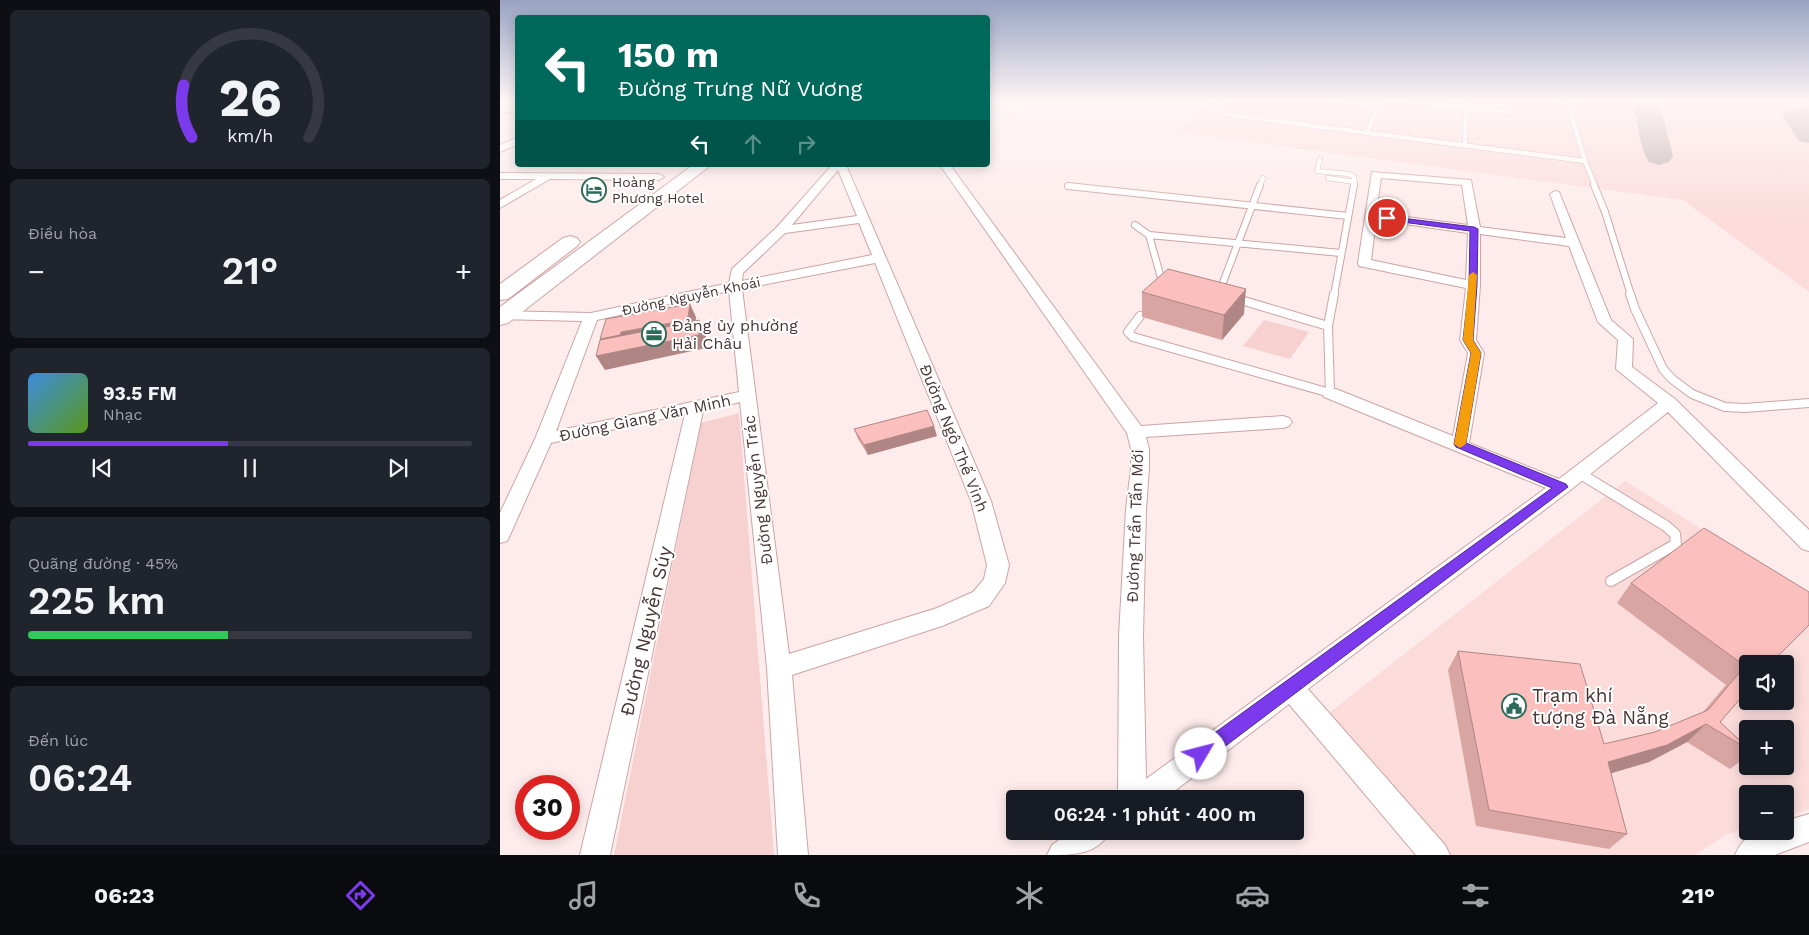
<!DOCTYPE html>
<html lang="vi">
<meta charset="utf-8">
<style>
body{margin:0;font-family:"Work Sans",sans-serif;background:#20242c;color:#f1f3f6;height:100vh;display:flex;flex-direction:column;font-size:19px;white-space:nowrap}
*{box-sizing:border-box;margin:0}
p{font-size:16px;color:#9ea1a6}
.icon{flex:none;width:28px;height:28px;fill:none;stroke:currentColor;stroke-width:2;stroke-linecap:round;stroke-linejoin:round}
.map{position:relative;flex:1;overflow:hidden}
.panel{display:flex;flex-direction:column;gap:10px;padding:10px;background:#0d0f14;width:500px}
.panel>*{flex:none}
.top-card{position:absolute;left:15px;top:15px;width:475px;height:152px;border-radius:5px;box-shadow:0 2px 12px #0003;background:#00695c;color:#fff;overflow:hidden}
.fabs{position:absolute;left:1239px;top:655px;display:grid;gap:10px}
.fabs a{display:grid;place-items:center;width:55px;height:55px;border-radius:5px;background:#171b24;box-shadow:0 2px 12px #0003;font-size:25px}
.speed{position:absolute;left:15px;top:775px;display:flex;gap:10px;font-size:25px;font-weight:700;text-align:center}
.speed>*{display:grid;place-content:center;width:65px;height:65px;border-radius:50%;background:#171b24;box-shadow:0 2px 12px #0003;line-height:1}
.speed .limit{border:8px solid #d22;background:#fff;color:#111}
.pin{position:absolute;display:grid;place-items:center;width:42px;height:42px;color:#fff;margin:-21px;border:2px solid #fff;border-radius:50%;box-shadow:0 1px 5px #0007}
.me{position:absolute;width:55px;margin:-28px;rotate:53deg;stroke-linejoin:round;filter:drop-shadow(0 0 4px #0008)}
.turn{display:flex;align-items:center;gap:18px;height:105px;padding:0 20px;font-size:22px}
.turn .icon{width:65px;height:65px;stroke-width:2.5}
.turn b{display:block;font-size:35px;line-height:42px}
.lanes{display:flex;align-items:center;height:48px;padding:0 20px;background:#0003;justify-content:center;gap:25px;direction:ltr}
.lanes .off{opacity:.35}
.big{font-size:38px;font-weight:600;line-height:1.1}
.panel .widget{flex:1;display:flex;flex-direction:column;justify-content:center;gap:8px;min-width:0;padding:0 18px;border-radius:8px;background:#20242c}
.panel .dial{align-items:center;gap:0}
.dial svg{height:130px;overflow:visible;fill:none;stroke:#363941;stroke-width:7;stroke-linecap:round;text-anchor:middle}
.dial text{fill:#f1f3f6;stroke:none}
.song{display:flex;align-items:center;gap:15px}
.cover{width:60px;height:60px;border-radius:8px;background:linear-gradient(135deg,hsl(210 70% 55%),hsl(90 70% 35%))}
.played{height:5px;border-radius:2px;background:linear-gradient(90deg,#7c3aed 45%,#363941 45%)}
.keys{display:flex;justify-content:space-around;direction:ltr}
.heat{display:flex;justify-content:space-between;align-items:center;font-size:28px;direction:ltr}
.charge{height:8px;border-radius:4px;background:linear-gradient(90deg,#34c759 45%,#363941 0)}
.trip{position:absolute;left:506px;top:790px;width:298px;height:50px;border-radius:5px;background:#171b24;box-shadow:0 2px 12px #0003;font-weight:600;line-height:50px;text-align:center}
.tabs{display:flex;height:80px;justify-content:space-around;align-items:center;background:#090b0e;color:#9ea1a6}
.tabs .icon{width:35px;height:35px}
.tabs .active{color:#7c3aed}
.tabs b{font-size:22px;color:#f1f3f6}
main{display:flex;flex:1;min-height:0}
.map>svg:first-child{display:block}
.built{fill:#fbdcdb;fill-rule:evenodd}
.green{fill:#f6d1d0}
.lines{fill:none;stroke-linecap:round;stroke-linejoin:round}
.taxiway{fill:#c0aeae;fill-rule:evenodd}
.service-far3-casing{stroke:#cda4a3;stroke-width:5.5}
.service-far2-casing{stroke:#cda4a3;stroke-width:8}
.service-far1-casing{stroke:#cda4a3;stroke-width:10}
.service-casing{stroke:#cda4a3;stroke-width:12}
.minor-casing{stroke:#cda4a3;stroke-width:2}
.tertiary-casing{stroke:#cda4a3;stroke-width:3}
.primary-casing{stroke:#cda4a3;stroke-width:2}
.service-far3{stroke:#fff;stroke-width:4.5}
.service-far2{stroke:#fff;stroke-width:6}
.service-far1{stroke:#fff;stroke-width:8}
.service{stroke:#fff;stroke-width:10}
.minor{fill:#fff;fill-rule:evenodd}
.tertiary{fill:#fff;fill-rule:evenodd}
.primary{fill:#fff;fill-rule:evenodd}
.wall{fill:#d8a5a3}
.shaded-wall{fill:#b08685}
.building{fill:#fbc0be;stroke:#b08685}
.route{fill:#7c3aed;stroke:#51269a}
.slow{fill:#f59e0b}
.labels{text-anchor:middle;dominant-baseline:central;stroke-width:4;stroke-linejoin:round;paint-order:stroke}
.far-poi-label{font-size:14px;fill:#463534;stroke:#fff;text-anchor:start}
.far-street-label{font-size:14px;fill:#463534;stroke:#fff}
.poi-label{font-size:16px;fill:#463534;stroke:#fff;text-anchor:start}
.street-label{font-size:16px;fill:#463534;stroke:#fff}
.near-street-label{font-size:19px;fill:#463534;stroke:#fff}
.near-poi-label{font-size:19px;fill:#463534;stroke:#fff;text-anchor:start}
</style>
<main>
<section class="panel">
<div class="widget dial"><svg viewBox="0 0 100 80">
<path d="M14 69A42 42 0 1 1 86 69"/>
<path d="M14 69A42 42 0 0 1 9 37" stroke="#7c3aed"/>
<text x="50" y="56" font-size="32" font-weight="700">26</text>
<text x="50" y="72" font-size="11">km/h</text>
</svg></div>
<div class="widget"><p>Điều hòa</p>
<div class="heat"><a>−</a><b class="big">21°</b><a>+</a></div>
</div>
<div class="widget">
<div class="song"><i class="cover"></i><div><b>93.5 FM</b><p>Nhạc</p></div></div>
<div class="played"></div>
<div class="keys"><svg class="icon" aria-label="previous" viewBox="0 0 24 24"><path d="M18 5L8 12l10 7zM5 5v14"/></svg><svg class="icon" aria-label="pause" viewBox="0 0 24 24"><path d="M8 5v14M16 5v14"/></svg><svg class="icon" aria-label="next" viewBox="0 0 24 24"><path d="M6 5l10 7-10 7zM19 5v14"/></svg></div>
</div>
<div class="widget"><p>Quãng đường · 45%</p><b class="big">225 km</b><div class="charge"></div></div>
<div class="widget"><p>Đến lúc</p><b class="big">06:24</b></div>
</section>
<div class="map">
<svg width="1309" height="855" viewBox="0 0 1309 855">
<rect width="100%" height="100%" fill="#feecec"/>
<path class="built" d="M714,101H1309V292L1183,200L677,132Z
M1125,481L1309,596V809L1285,817V794H1248L1247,828L1227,834L1196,855H949L825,716ZM1248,664H1285V701H1248ZM1248,729H1285V766H1248Z"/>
<path class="green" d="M764,320L809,332L790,359L743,346Z
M239,413L274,855H114L201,423Z"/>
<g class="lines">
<path class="taxiway" d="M1132,101H1156L1163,116L1173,156L1169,162L1159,165L1149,162C1139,147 1138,119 1132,101Z
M1309,105V143L1299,141L1282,115L1286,110Z"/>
<defs>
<path id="service-far3" d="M722,101L715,110L729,115L1085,161
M838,101L877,106
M906,101L966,108L968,101
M1067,101L1085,161L1095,186
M488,119L534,101
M867,133L880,101
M965,145L966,108L1010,112
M820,159L817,171L849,174L854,177V186
M828,178L855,182
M760,186L763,178"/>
<path id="service-far2" d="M1094,185L1105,212L1131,295
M568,186L848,216
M635,225L649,235L841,253
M649,235L661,278L668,280
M719,293L760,185
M834,295L854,185"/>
<path id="service-far1" d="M1130,294L1135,309L1163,369L1172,379L1192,394L1225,407L1245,408L1309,403
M734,298L828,326
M640,316L628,332L633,337L830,393L828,326L834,294"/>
<path id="service" d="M1079,473L1166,526L1175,534L1176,544L1111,581"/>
<path id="minor" d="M18,137V144L0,152V145Z
M332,165H346L491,501L509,565L505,583L489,606L442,626L292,675L308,855H278L267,668L240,402L203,411L110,855H80L185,414L51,443L10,535L7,541L0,543V513L35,439L82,321L0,319V311L91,313L229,283L232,269L277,227ZM338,170L357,216L292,225ZM359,223L372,255L242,281L243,273L285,233ZM375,263L471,501L487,565L484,579L473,592L437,608L289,654L242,289ZM229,291L239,392L56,431L97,320Z
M440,165H450L641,426L783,416L789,418L792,422L789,426L783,428L646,437L649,449V468L646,509L643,636L646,779L1046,488L824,397L822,393L824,389H836L953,436L968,353L960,340L966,288L859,266L858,263L872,172L971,180L980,227L1066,238L1050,194L1055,191L1059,192L1111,320L1133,339L1132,367L1175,399L1309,530V551L1302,549L1168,412L1068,492L808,689L945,845L950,855H916L789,704L664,799H618L619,636L626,509L631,468V449L627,433ZM881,178L962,185L968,225L876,213ZM876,220L968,233L966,280L871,260ZM980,234L1069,246L1098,322L1118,340L1116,369L1158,403L1059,479L969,443L984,353L976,340L980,285Z
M0,173L159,174L164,177L159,180L50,179L0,208V200L36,179H0Z
M1309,814V842L1275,855H1235C1245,831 1262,831 1285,831V821Z
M571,831H610C598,855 573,855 547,855L552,845Z"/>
<path id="tertiary" d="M0,106H18V112H0Z"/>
<path id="primary" d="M193,165H211L8,323L0,325V307Z
M70,236L77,238L80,242L77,246L8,299L0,300V284L63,238Z"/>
</defs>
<use href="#service-far3" class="service-far3-casing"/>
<use href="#service-far2" class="service-far2-casing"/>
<use href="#service-far1" class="service-far1-casing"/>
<use href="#service" class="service-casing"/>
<use href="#minor" class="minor-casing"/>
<use href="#tertiary" class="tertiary-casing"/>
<use href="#primary" class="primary-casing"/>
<use href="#service-far3" class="service-far3"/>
<use href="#service-far2" class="service-far2"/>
<use href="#service-far1" class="service-far1"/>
<use href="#service" class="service"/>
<use href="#minor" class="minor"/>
<use href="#tertiary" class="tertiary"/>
<use href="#primary" class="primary"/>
</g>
<path class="wall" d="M642,292L744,314L722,340L642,317Z
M354,429L437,436L368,455L358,439Z
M1131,583L1270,664L1220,722L1248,748V755L1230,769L1187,742L1149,762L1111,773L1127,834L1109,849L976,826L948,670L958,651L1104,744L1155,732L1203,712L1226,685L1117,603Z"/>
<path class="shaded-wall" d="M746,289L744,314L722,340L724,315Z
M190,304L196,317L195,335L199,320L206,334V348L105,370L96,356L187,323Z
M171,323L178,336L108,353L100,339L121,332Z
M434,426L437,436L368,455L364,445Z
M1206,724L1187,742L1149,762L1092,779L1108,762Z"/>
<path class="building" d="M668,269L746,289L724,315L642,292Z
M190,304L187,323L199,320V335L96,356L100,340L171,326V323L121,332L120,335L100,339L106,319Z
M427,410L434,426L364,445L354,429Z
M1204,528L1309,592V625L1270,664H1248V690L1220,722L1248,748V749L1206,724L1167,745L1108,762L1127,834L989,810L958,651L1080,664L1104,744L1155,732L1208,710L1245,666L1131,583Z"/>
<linearGradient id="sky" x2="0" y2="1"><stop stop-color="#98a3c2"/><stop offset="0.46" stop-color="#fff6f6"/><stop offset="1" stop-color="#fff6f6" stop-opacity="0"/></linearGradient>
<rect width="1309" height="221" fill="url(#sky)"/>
<path class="route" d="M885,216L974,227L978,229L977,285L973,340L981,353L966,443L1066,484L1068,487L707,760L701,763L694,760L692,754L694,748L1052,488L956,447L954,444L971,353L963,340L969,285L970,231L887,220L885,219Z"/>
<path class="slow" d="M973,272L977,275L973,340L981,353L966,444L960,448L954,444L971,353L963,340L969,275Z"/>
<defs>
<symbol id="hotel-ring" viewBox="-11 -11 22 22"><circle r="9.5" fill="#fff" stroke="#2d6b58" stroke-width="1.5"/><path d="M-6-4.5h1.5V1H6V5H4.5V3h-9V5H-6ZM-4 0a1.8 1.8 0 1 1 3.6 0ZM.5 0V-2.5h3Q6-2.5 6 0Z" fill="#2d6b58"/></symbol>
<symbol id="office-ring" viewBox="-11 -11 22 22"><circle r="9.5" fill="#fff" stroke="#2d6b58" stroke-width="1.5"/><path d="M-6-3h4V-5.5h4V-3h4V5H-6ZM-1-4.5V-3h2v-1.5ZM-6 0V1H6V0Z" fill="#2d6b58"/></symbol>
<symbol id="civic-ring" viewBox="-11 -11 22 22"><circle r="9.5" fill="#fff" stroke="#2d6b58" stroke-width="1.5"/><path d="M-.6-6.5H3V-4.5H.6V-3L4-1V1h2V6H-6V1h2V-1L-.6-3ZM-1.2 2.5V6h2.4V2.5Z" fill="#2d6b58"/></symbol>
</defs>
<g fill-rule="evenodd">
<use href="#hotel-ring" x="80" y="176" width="28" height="28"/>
<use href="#office-ring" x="140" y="320" width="28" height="28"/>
<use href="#civic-ring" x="1000" y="692" width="28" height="28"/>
</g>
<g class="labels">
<g class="far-poi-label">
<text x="112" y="182">Hoàng<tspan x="112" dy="16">Phương Hotel</tspan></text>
</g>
<g class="far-street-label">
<text transform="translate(191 296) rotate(-12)">Đường Nguyễn Khoái</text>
</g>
<g class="poi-label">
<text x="172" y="325">Đảng ủy phường<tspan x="172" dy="18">Hải Châu</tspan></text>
</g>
<g class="street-label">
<text transform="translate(145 418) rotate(-12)">Đường Giang Văn Minh</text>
<text transform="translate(454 438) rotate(68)">Đường Ngô Thế Vinh</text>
<text transform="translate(258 490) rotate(-97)">Đường Nguyễn Trác</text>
<text transform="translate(635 526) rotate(-88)">Đường Trần Tấn Mới</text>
</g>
<g class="near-street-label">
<text transform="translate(146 631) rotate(-77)">Đường Nguyễn Súy</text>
</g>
<g class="near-poi-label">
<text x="1032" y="695">Trạm khí<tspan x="1032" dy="22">tượng Đà Nẵng</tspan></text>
</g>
</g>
</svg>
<div class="fabs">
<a><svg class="icon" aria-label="sound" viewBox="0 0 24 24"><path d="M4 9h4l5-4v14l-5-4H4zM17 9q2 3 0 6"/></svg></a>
<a>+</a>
<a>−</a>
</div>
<div class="speed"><div class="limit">30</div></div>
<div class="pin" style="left:887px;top:218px;background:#d93025"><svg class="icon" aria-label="arrive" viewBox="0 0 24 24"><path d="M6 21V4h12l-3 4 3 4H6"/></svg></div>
<svg class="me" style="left:701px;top:754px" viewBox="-20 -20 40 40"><circle r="19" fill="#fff"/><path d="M0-13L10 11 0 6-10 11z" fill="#7c3aed"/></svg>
<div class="trip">06:24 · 1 phút · 400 m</div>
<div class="top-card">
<div class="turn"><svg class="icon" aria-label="left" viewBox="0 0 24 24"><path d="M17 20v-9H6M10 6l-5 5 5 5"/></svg><div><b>150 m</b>Đường Trưng Nữ Vương</div></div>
<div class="lanes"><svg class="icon" aria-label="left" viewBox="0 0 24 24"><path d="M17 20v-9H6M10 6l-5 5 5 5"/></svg><svg class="icon off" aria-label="ahead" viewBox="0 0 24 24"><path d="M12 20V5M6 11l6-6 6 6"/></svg><svg class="icon off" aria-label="right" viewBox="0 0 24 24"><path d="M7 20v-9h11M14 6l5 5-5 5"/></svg></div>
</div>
</div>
</main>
<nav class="tabs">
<b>06:23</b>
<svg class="icon active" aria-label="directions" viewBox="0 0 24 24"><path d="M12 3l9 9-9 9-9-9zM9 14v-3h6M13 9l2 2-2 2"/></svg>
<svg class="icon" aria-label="music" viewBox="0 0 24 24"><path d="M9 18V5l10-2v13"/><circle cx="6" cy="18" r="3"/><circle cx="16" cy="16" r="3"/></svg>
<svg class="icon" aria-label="phone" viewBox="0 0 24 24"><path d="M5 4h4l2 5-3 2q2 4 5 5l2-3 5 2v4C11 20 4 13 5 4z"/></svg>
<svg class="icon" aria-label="climate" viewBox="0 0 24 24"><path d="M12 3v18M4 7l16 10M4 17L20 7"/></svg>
<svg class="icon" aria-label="car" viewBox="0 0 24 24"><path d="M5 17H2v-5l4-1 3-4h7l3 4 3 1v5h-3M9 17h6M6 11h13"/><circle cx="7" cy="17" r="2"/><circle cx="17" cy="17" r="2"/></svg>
<svg class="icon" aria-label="filters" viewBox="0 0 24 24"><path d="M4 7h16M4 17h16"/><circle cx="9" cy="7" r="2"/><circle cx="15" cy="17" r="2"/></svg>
<b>21°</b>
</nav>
